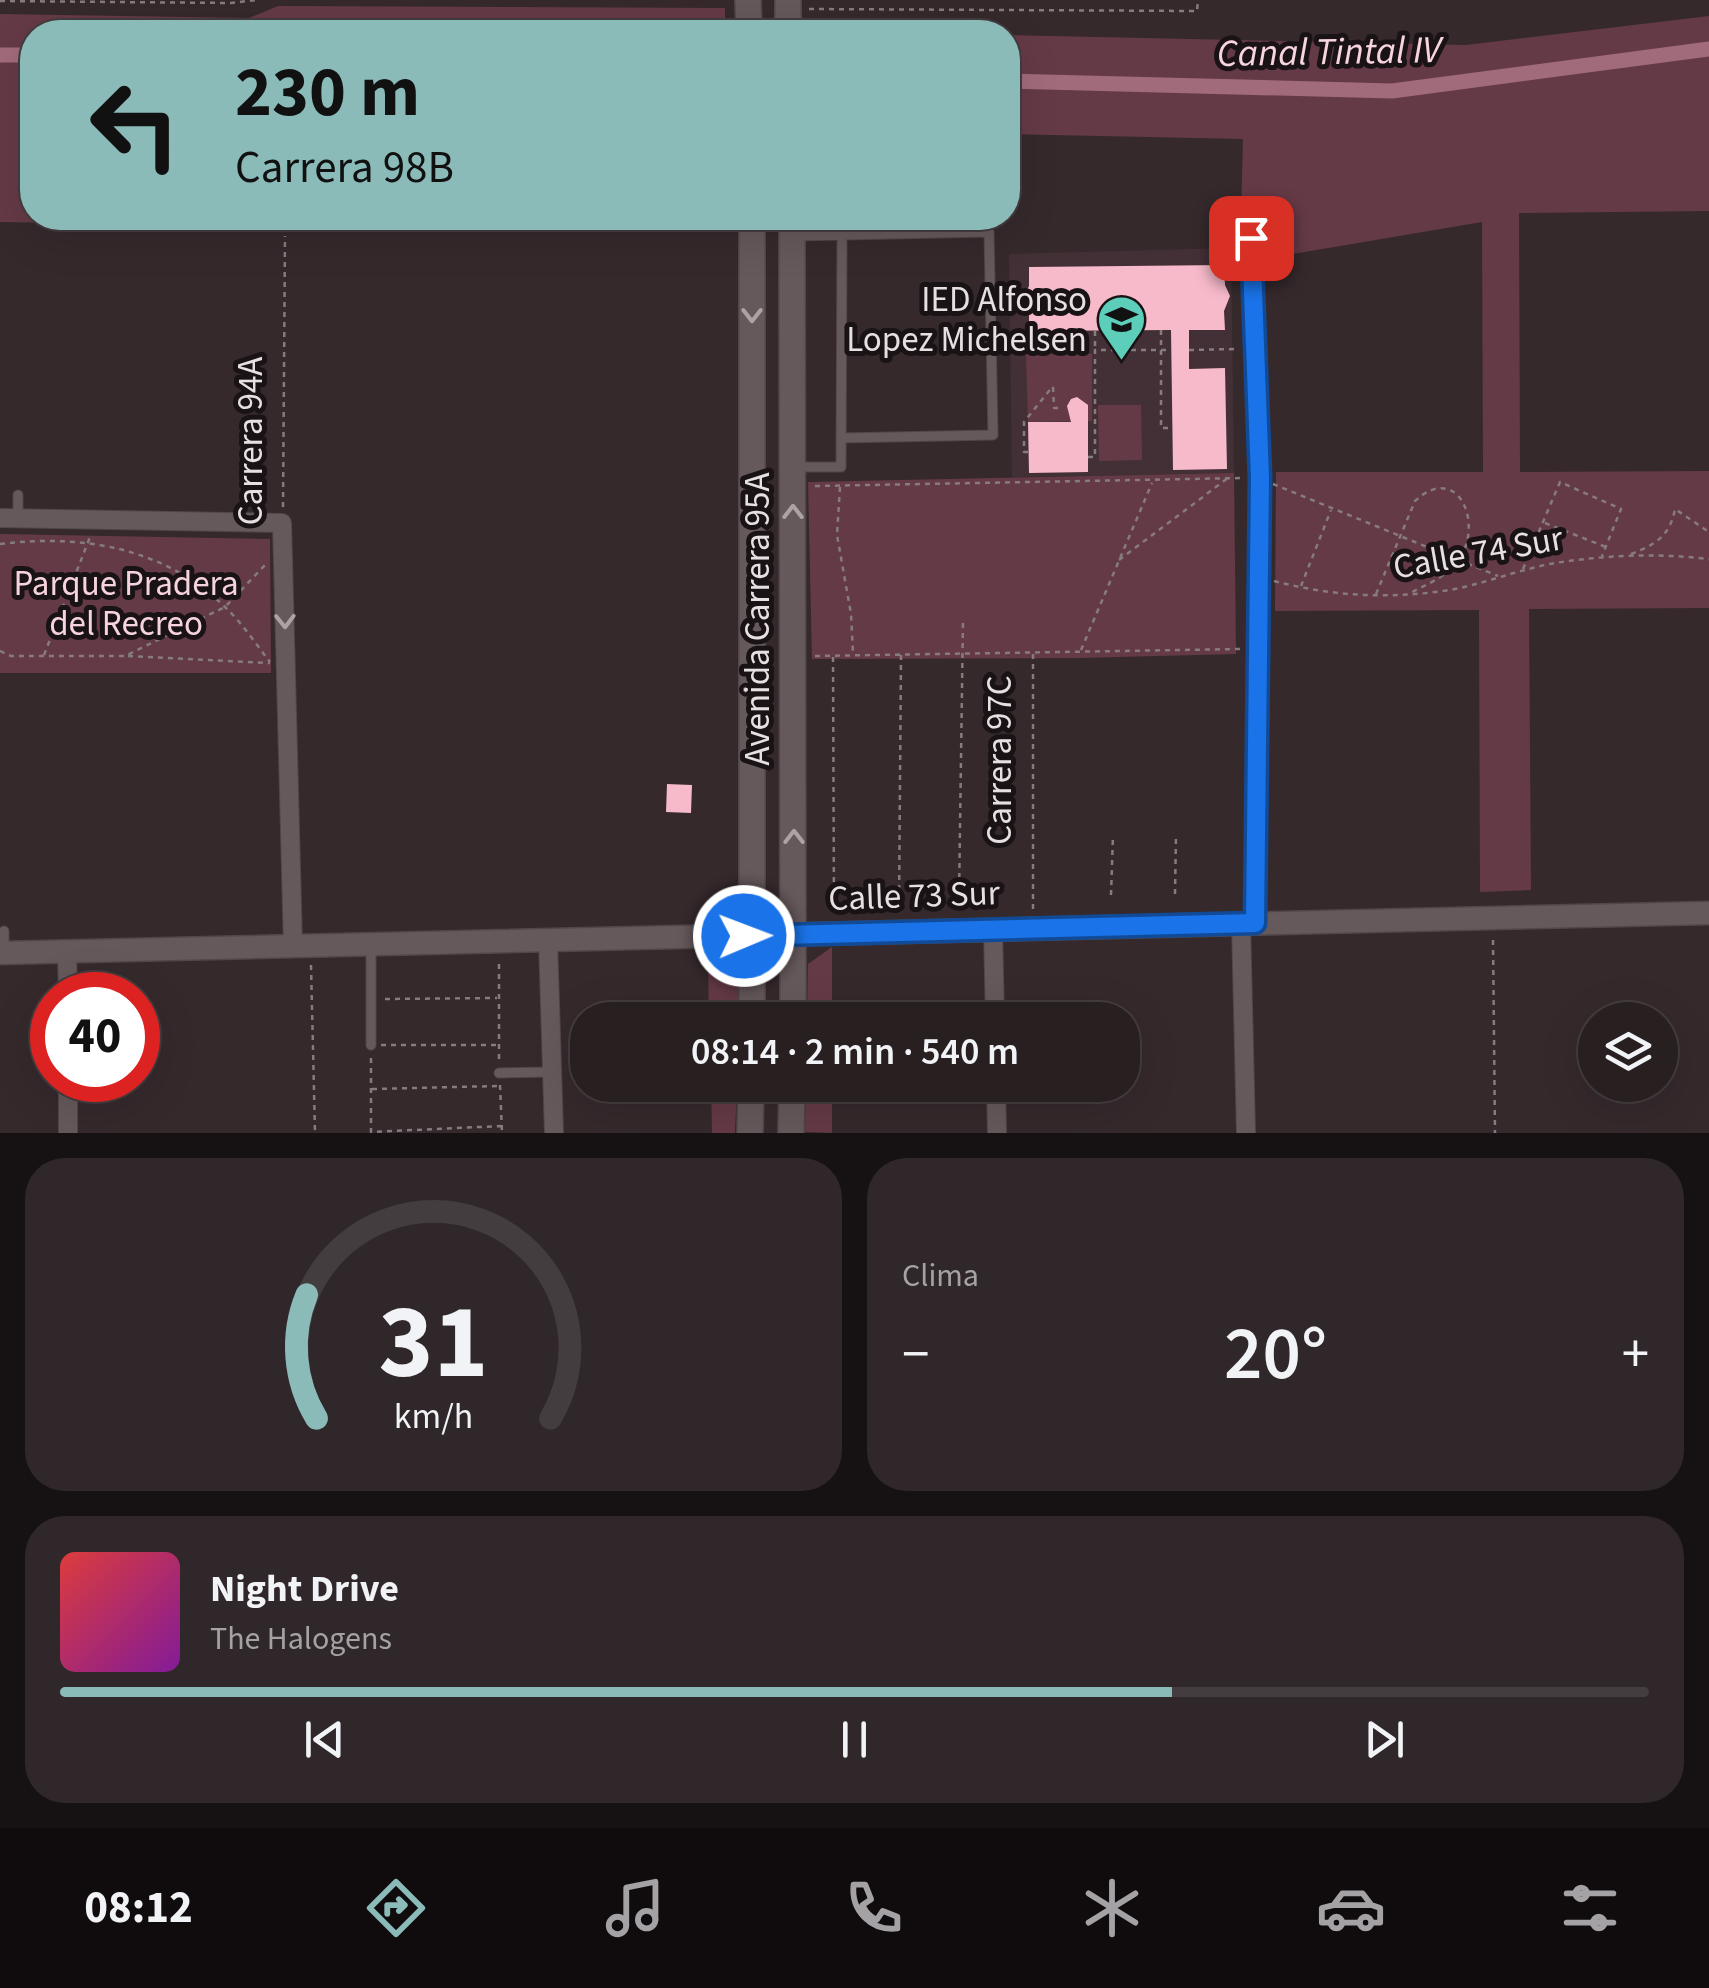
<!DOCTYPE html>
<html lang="es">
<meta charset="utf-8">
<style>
body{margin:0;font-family:"Source Sans 3",sans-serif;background:#30272a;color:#f1f3f6;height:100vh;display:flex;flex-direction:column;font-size:38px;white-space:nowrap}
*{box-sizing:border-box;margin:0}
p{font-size:32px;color:#a5a2a5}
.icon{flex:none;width:55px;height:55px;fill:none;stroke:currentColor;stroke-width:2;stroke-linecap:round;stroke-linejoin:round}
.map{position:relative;height:1133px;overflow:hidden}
.sheet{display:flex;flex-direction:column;gap:25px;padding:25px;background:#161112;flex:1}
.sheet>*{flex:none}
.banner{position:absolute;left:20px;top:20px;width:1000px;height:210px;border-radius:40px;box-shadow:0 10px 40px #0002,0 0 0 2px #443d3f;background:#8bbbb9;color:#111;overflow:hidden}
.tools{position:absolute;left:1578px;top:1002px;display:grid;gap:20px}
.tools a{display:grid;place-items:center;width:100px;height:100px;border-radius:50%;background:#281f21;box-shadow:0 10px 40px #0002,0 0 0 2px #443d3f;font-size:50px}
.speed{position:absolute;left:30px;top:972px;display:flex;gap:20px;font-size:50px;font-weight:700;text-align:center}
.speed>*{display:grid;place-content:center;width:130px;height:130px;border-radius:50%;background:#281f21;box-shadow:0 10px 40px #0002,0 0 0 2px #443d3f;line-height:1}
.speed .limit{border:15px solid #d22;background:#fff;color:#111}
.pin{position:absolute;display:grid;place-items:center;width:85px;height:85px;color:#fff;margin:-42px;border-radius:20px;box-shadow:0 5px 15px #0006}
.me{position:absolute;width:110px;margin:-55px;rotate:89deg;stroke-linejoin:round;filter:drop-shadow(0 0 8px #0008)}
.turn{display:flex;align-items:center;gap:35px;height:210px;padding:0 50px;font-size:45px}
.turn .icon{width:130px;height:130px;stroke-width:2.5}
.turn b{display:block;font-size:70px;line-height:85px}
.big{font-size:75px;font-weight:600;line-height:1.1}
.sheet .card{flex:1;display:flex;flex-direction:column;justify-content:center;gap:15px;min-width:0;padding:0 35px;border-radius:40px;background:#30272a}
.sheet .dial{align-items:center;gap:0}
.dial svg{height:260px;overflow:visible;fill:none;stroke:#443d3f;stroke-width:7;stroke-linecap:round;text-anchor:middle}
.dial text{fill:#f1f3f6;stroke:none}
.song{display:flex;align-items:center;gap:30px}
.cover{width:120px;height:120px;border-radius:15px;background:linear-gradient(135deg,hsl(0 70% 55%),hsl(290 70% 35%))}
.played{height:10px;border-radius:5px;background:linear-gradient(90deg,#8bbbb9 70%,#443d3f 70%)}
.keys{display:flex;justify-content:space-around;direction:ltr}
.heat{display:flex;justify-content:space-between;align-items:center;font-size:55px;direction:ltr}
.sheet .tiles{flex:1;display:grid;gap:25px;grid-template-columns:1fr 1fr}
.card:last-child{grid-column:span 2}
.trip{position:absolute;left:570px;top:1002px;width:570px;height:100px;border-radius:40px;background:#281f21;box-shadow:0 10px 40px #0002,0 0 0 2px #443d3f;font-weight:600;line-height:100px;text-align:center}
.menu{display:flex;height:160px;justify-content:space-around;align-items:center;background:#100c0d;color:#a5a2a5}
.menu .icon{width:70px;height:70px}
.menu .selected{color:#8bbbb9}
.menu b{font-size:45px;color:#f1f3f6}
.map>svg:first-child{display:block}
.built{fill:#433036}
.green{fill:#653a47}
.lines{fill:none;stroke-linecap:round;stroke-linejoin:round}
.canal{stroke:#a26b7b;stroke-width:15}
.building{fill:#f7bacb}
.service-casing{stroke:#514749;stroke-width:11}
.minor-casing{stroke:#514749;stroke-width:20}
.tertiary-casing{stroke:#514749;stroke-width:25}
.secondary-casing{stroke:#514749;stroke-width:28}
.path{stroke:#867b7e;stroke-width:2.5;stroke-dasharray:5 5;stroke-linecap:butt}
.service{stroke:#66595c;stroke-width:9}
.minor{stroke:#66595c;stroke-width:18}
.tertiary{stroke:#66595c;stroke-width:22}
.secondary{stroke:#66595c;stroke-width:25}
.oneway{stroke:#ada3a5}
.route-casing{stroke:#114b97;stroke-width:25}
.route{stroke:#1a73e8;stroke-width:18}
.labels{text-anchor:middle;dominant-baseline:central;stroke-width:10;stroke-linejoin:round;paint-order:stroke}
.poi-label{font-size:35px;fill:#e7dfe1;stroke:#191315;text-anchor:end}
.street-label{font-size:35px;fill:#e7dfe1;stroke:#191315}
.park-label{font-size:35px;fill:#f7d4dd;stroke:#191315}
.water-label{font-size:38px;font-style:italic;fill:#f8d5de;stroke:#191315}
</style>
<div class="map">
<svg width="1709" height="1133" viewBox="0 0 1709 1133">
<rect width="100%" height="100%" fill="#35292c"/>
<path class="built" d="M1231,248L1234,473L1012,477L1009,254Z"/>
<path class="green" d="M278,6L725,8V32H32V218H289V227L0,222V14L249,18Z
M1709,16V211L1519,213L1520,472L1709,471V608L1529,609L1531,890L1480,892L1479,610L1275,611L1276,472H1483L1482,222L1275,257L1277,221L1241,215L1243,139L1008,134V35L1466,45Z
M1026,354H1092V421L1028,422Z
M1098,405H1141L1142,460L1099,461Z
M1234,473L1236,654L1080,658L812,659L808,482Z
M0,534L270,539L271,673H0Z
M832,947V1020H807L808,964Z
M719,962L721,971L740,973L739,1020H709L708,963Z
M711,1085H737L735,1133H712Z
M806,1085H832V1133L805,1132Z"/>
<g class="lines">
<path class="canal" d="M0,55H32
M1008,81L1392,91L1709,49"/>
</g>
<path class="building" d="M1224,265L1225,285L1230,296L1224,311L1225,330H1189V369L1225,368L1227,469L1173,470L1171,330L1029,331V314L1022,300L1029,286V267Z
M1077,397L1088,405V472L1029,473L1028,422H1071L1067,406L1071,399Z
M667,784L692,785L691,813L666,812Z"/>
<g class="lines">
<defs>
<path id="service" d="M795,236L989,232L993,435L841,438
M795,467H841L842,235
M18,518V495
M371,948V1045
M4,951V931
M499,1073L552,1072"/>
<path id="minor" d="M1251,237L1259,477L1255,923
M0,518L282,523L293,946
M1241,923L1246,1133
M993,929L995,1020
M548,940L554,1133
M67,952L68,995
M996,1085L997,1133
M68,1133V1080"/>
<path id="tertiary" d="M0,953L1709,913"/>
<path id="secondary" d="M748,0L749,32
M788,0V32
M752,218V1020
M792,218L793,1020
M750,1133L751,1085
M791,1133L792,1085"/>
</defs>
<use href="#service" class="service-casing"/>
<use href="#minor" class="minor-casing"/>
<use href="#tertiary" class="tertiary-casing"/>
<use href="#secondary" class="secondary-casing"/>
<path class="path" d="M0,1L231,3L256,0
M809,9L1197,11L1198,0
M1161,330V428H1172
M1095,331V349
M1189,350L1236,349
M1053,387L1054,408H1058
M1028,452H1024V422L1053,386
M1088,457H1095V350H1171
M1273,484L1498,576
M815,486L1242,478
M840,487L837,535L851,614L853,653
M283,507L285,236
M1545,523L1606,547
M0,544C82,534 163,547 225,607C242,623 256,644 270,662
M1631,554C1655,545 1670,536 1675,509L1709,532
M1119,560L1228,478
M1523,569L1560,482L1621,509L1602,556
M1274,581C1328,595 1380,599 1435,592C1475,588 1515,570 1555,563C1606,555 1658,553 1709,559
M1301,586L1331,510
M1376,594L1415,501C1460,459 1488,531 1453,567C1442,578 1426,585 1412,592
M1081,650L1152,483
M0,651L11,656H125L225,607L266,564
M1033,654V911
M44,655L90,537
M128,656L270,663
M815,656L1242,649
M833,657L834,914
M1175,894L1176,835
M1111,895L1113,835
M959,898L963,619
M899,910L901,655
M1493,940L1495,1133
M499,964V1062
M311,965L315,1133
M385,999L497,998
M381,1045H499
M371,1058V1132L501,1126
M500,1085L502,1133
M372,1089L498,1086"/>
<use href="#service" class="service"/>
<use href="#minor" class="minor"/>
<use href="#tertiary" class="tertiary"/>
<use href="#secondary" class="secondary"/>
</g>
<defs><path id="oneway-chevron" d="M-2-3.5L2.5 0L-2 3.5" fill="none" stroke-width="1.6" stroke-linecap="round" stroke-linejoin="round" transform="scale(2.5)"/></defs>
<g class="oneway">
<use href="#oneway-chevron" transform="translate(752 315) rotate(90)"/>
<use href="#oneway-chevron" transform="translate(793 512) rotate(-90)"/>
<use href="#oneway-chevron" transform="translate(285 621) rotate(89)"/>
<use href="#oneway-chevron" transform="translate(794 837) rotate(-90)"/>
</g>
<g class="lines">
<defs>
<path id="route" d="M744,936L1255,923L1260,478L1251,238"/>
</defs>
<use href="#route" class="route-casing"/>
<use href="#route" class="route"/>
</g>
<defs>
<symbol id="school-pin" viewBox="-11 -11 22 30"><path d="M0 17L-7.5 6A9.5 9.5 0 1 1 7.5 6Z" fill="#5cceba" stroke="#191315"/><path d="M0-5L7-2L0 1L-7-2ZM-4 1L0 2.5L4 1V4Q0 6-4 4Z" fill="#111"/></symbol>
</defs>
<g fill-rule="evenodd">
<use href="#school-pin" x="1094" y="292" width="55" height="75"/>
</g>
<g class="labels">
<g class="poi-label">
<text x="1087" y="300">IED Alfonso<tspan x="1087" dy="40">Lopez Michelsen</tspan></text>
</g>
<g class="street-label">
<text transform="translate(251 441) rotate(-90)">Carrera 94A</text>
<text transform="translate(1478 553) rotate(-10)">Calle 74 Sur</text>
<text transform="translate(758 619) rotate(-90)">Avenida Carrera 95A</text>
<text transform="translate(1000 760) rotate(-90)">Carrera 97C</text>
<text transform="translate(914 896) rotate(-2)">Calle 73 Sur</text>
</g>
<g class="park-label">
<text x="126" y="584">Parque Pradera<tspan x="126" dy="40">del Recreo</tspan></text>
</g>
<g class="water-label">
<text transform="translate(1329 52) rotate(-1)">Canal Tintal IV</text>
</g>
</g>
</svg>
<div class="tools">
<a><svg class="icon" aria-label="layers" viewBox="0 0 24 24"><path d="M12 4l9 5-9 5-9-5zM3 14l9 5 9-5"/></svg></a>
</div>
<div class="speed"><div class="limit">40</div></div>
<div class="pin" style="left:1251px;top:238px;background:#d93025"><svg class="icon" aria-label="arrive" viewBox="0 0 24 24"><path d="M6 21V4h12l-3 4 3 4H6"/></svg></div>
<svg class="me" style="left:744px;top:936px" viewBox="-20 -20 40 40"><circle r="17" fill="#1a73e8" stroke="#fff" stroke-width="3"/><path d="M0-11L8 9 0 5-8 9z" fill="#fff"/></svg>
<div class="trip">08:14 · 2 min · 540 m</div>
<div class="banner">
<div class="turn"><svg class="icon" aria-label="left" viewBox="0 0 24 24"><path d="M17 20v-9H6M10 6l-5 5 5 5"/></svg><div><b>230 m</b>Carrera 98B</div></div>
</div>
</div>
<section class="sheet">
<div class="tiles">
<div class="card dial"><svg viewBox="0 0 100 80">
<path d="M14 69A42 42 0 1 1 86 69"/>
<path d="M14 69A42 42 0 0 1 11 31" stroke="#8bbbb9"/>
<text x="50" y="56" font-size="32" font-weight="700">31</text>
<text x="50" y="72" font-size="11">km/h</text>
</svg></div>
<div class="card"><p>Clima</p>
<div class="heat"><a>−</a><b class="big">20°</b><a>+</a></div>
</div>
<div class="card">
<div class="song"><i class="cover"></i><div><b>Night Drive</b><p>The Halogens</p></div></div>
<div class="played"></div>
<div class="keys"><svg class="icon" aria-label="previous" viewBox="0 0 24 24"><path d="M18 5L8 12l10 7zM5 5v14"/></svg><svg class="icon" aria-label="pause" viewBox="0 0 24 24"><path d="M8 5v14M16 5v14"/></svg><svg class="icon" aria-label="next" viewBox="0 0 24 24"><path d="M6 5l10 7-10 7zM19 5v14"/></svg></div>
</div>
</div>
</section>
<nav class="menu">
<b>08:12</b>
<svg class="icon selected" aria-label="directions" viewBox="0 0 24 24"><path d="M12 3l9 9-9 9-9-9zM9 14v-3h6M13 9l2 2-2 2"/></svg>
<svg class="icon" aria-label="music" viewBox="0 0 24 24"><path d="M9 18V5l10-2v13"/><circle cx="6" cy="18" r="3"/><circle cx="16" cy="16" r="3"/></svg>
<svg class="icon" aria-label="phone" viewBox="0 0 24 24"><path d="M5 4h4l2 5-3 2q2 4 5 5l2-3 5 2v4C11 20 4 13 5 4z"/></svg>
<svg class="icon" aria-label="climate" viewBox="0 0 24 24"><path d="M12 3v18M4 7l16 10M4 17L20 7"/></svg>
<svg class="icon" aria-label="car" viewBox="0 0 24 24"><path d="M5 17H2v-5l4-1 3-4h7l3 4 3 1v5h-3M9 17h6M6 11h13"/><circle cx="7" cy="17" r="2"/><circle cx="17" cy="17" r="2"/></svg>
<svg class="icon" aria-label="filters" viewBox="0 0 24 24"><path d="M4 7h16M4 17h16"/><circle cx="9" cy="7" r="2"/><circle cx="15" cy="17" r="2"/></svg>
</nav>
